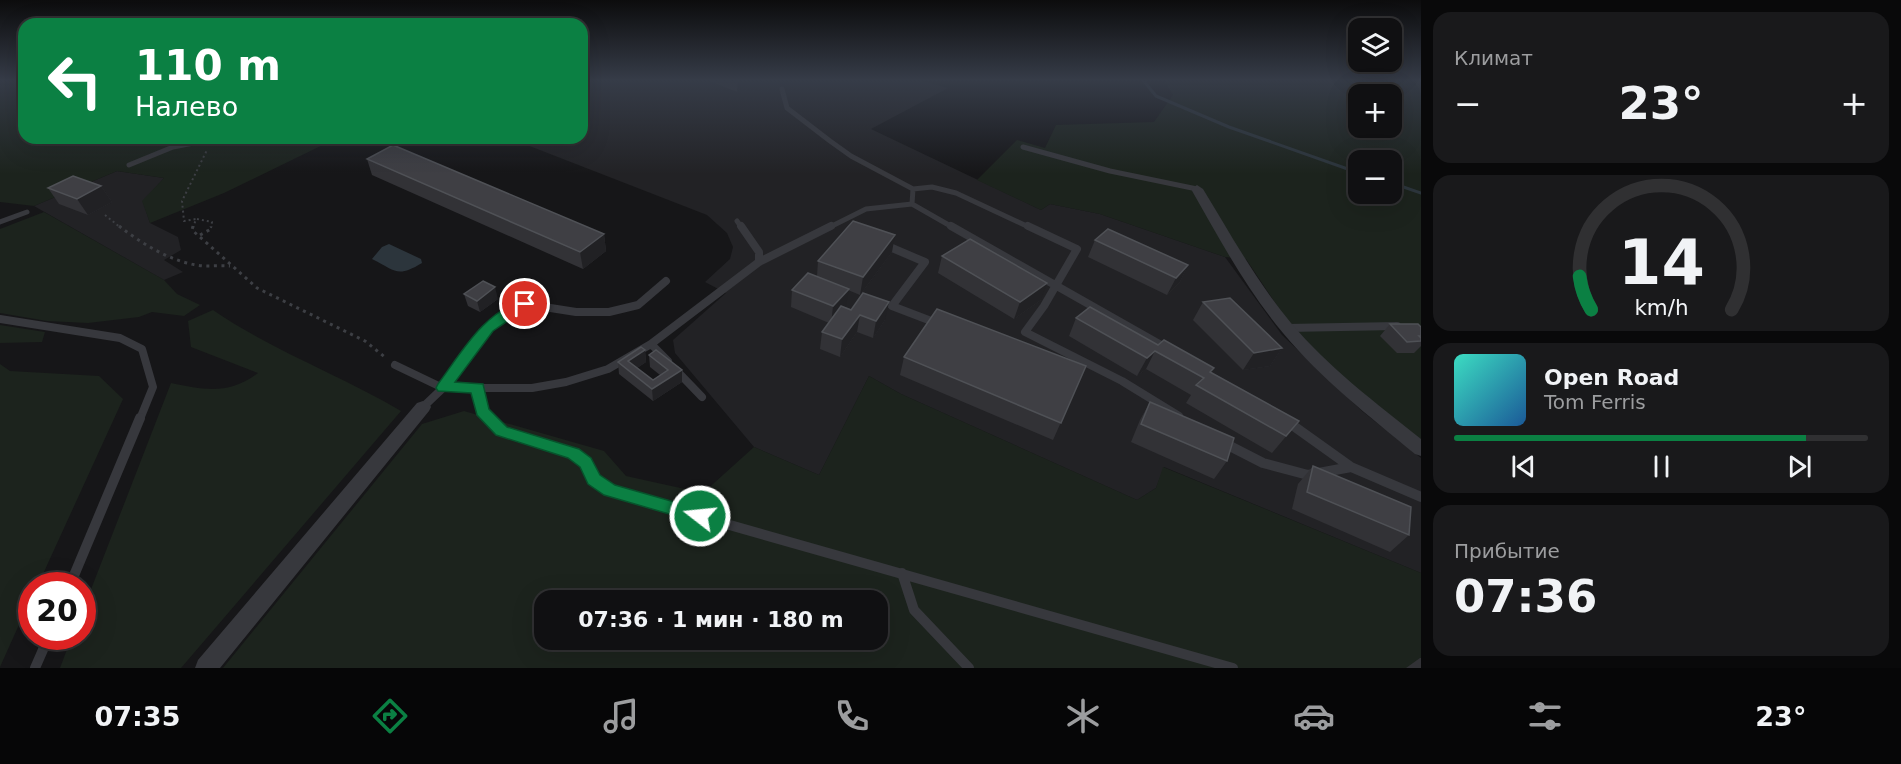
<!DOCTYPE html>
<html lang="ru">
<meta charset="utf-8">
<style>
body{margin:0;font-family:"DejaVu Sans",sans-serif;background:#19191b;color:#f1f3f6;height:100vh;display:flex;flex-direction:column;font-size:22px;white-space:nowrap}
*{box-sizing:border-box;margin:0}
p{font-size:20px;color:#9c9d9f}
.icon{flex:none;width:33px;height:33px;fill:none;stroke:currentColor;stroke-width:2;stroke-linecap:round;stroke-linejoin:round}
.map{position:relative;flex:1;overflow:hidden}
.drawer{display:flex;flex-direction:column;gap:12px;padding:12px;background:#09090a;width:480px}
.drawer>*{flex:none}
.guide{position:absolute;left:18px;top:18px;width:570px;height:126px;border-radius:18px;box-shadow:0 6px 24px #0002,0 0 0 2px #303032;background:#0b8043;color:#fff;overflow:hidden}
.fabs{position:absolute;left:1348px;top:18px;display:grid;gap:12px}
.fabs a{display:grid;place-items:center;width:54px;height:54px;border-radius:12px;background:#101012;box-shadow:0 6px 24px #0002,0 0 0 2px #303032;font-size:30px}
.speed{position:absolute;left:18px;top:572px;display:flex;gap:12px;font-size:30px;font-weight:700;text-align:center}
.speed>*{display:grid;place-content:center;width:78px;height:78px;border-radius:50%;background:#101012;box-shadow:0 6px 24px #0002,0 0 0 2px #303032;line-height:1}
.speed .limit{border:9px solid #d22;background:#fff;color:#111}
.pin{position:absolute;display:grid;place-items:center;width:51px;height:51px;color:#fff;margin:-26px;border:3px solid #fff;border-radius:50%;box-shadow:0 2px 6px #0007}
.me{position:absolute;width:66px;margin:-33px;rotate:286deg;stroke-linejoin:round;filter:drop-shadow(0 0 4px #0008)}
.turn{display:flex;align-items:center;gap:21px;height:126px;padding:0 18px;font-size:27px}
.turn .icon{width:78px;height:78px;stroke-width:2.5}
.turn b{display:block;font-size:42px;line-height:51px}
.big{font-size:45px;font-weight:700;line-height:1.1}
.drawer .card{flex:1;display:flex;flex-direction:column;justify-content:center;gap:9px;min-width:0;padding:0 21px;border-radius:18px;background:#19191b}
.drawer .dial{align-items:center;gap:0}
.dial svg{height:156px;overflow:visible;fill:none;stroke:#303032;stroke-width:7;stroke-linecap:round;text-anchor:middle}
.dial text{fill:#f1f3f6;stroke:none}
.song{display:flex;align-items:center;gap:18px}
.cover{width:72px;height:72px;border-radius:9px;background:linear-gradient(135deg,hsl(170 70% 55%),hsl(210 70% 35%))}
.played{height:6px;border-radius:3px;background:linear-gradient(90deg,#0b8043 85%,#303032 85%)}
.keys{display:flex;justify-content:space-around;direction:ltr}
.heat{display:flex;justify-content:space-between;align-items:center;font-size:33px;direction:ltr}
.trip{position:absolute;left:534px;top:590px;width:354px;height:60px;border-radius:18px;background:#101012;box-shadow:0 6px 24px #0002,0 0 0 2px #303032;font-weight:700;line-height:60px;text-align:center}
.dock{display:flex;height:96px;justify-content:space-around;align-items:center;background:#060607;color:#9c9d9f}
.dock .icon{width:42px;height:42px}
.dock .on{color:#0b8043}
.dock b{font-size:27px;color:#f1f3f6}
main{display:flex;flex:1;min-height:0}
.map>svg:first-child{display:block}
.built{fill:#222225}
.green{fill:#1c231d;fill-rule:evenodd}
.water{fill:#2c353c}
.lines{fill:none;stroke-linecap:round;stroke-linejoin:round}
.stream{stroke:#2c353c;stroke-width:3}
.path-far1{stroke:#3d3f44;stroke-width:2;stroke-dasharray:2 3;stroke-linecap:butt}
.path{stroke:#3d3f44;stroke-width:3;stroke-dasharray:3 4.5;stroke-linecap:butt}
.service-far2{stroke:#37383d;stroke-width:5}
.service-far1{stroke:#37383d;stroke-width:8}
.service{stroke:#37383d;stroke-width:10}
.minor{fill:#37383d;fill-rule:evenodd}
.wall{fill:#323236}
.shaded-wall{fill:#212124}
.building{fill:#3f3f44;stroke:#4f5156;stroke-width:1.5}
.route{fill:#0b8043;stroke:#07532c;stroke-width:1.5}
</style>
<main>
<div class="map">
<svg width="1421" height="668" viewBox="0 0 1421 668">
<rect width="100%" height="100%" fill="#161618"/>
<path class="built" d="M582,80H918L948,88L871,129L1041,210L1050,204L1100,214L1225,257L1282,335L1362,411L1421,458V573L1164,467L1156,488L1137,500L901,394L869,376L819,475L754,447L675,353L673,340L726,293L705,282L730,259L733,247L727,233L707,215L509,138H582Z
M117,171L164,178L143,202L150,223L178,237L181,250L164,260L183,272L164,280L34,206Z"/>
<path class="green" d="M0,80H24V138H337L224,193L150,223L142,201L164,178L117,171L34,206L0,202Z
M1164,80H1421V443L1337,374L1290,325L1246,259L1225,257L1100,214L1050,204L1041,210L977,180L1017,140L1045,148L1056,125L1154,122L1173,95ZM1359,94H1392V128H1359ZM1359,160H1392V194H1359Z
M44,212L164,280L177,294L200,305L184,316L152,312L139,317L88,323L47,321L0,313V229Z
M213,310C271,350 340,375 401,411L181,668H60L72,636H82L83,610L171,383C205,390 229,395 258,373L191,347L188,321Z
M0,325L45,332L42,342L0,343Z
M0,364L10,371L99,376L123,399L38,585H32L31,598L0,667Z
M869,376L901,394L1137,500L1156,488L1163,467L1421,573V668H223L422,424L464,411L604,451L626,476L703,493L754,447L819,475ZM544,600H878V639H544Z"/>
<path class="water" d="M389,244L421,259L422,263C397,278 396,271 372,259L382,247Z"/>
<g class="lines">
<path class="stream" d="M1143,80L1156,96L1229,127L1359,173
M1392,183L1421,193"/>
<path class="path-far1" d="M105,215L121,228
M197,219L212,222L211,228
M193,228L196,219L184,221L182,201L207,150"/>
<path class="path" d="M119,226C141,243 168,260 196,265C207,267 219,265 230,266
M193,226L192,230L257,288L365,341L386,358
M200,235L211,229V226"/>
<path class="service-far2" d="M782,89L787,108L830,141L851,156L913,189L912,204
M1023,147L1110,171L1197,189
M129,165L173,147L219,138
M913,189L932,187L956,193L1031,228
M737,221L742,228
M0,222L27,212
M828,228L866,209L912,204L954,228"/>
<path class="service-far1" d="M741,226L759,252V262
M951,226L1168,349
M1028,226L1077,249L1044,306L1025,332L1122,381L1179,416
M885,245L925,262L892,306L939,324
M0,319L120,338L142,349L153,387L140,419
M1287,328L1397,326
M651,344L668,361
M395,365L443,388H532L566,382L608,369L651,344L759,262L831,226
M676,370L702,397
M478,388L482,411L490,419
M423,407L443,388L488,328L512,309L525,304L576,312H609L638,305L666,281"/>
<path class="service" d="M489,418L502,431L573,454L585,462L594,479L610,491L1233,668
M1288,422L1351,467L1421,497
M1222,442L1263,463L1308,475L1351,467
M902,573L914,610L969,668
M70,585L140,418
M35,668L49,636"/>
<path class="minor" d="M1197,185L1203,189C1231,235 1257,282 1291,323C1329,368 1376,403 1421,439V456L1415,454C1369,416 1321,379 1283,333C1246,289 1219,238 1191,189Z
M423,401L429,403L431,407L429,411L220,668H195L198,660L417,403Z"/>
</g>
<path class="wall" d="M707,80H753V83L737,92Z
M367,159L604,234L606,251L583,269L372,175Z
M101,186L112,202L88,215L59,204L48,188Z
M1095,240L1188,265L1180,282L1167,295L1088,257Z
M892,252L860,295L848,290L845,307L885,320L873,338L857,332L840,357L820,349L822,332L829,323L791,307L792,290L817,276L818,261Z
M942,256L1041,300L1014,319L938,273Z
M464,294L498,299L480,312L468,306Z
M1203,302L1282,348L1270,366L1243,370L1193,320Z
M1076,318L1158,345L1214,368L1211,372L1299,421L1272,453L1186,403L1191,395L1146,369L1137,376L1069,336Z
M1390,324L1421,327V346L1414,353H1397L1380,336Z
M645,350L646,362L637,368L653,380L660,375L650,367L649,355L682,370V382L653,401L619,374L618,362Z
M904,357L1086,366L1053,440L900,375Z
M1150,402L1227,461L1214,479L1131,442L1140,420Z
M1313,466L1409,535L1390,552L1292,509L1298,484Z
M1420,658H1421V668H1406Z"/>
<path class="shaded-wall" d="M738,80H753V83L737,92Z
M101,186L112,202L88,215L77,199Z
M604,234L606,251L583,269L580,252Z
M895,235L892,252L860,295L863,277Z
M1188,265L1180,282L1167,295L1176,278Z
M1047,283L1041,300L1014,319L1020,302Z
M495,287L498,299L480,312L477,301Z
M849,289L846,306L831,324L833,306Z
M889,302L885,320L873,338L876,321Z
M860,315L857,332L840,357L842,339Z
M1282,348L1270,366L1243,370L1254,353Z
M645,350L646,362L631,372L628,361Z
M1155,351L1146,369L1137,376L1147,358Z
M682,370V382L653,401L652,389Z"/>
<path class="building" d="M393,145L604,234L580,252L367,159Z
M73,176L101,186L77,199L48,188Z
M853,221L895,235L863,277L818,261Z
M1108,229L1188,265L1176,278L1095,240Z
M970,239L1047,283L1020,302L942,256Z
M808,273L849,289L833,306L792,290Z
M483,281L495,287L477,301L464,294Z
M863,293L889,302L876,321L860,315L842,339L822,332L841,306L851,310Z
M1230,298L1282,348L1254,353L1203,302Z
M1090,307L1158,345L1164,340L1214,368L1210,372L1299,421L1286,436L1196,385L1204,378L1155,351L1147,358L1076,318Z
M937,309L1086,366L1061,423L904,357Z
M1390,324H1418L1421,327V336H1419L1421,338V341L1407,342Z
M641,347L645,350L628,361L653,380L668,370L649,355L656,350L682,370L652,389L618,362Z
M1150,402L1234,438L1227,461L1141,424Z
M1313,466L1411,507L1409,535L1307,492Z"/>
<linearGradient id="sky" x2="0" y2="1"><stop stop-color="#0c0c0d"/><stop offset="0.46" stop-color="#363c48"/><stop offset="1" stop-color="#363c48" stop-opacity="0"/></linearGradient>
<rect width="1421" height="174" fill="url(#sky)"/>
<path class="route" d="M525,300L530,301L532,304L493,331L455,382L483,384L489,409L507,427L579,449L591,458L600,475L615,485L706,511L708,516L706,521L700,523L604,495L588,484L580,467L568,458L496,435L477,415L471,393L438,391L436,388L438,384C462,352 484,311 525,300Z"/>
</svg>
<div class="fabs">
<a><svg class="icon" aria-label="layers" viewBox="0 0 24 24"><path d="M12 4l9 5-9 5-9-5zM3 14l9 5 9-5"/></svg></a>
<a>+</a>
<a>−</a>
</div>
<div class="speed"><div class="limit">20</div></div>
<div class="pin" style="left:525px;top:304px;background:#d93025"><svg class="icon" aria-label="arrive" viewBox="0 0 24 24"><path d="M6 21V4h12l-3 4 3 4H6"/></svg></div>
<svg class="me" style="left:700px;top:516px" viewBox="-20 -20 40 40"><circle r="17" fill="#0b8043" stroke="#fff" stroke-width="3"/><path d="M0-11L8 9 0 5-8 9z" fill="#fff"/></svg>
<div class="trip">07:36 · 1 мин · 180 m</div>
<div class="guide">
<div class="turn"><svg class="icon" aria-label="left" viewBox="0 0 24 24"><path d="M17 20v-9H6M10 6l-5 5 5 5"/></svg><div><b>110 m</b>Налево</div></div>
</div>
</div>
<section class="drawer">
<div class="card"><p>Климат</p>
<div class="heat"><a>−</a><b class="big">23°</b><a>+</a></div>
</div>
<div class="card dial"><svg viewBox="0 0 100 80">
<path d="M14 69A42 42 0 1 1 86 69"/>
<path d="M14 69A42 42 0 0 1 8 52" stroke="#0b8043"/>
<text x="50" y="56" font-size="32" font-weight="700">14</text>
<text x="50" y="72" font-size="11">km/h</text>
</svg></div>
<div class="card">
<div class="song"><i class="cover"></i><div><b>Open Road</b><p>Tom Ferris</p></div></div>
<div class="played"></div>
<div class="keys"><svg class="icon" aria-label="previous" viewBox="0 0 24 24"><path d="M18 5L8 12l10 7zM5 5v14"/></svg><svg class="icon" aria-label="pause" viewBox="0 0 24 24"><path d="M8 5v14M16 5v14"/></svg><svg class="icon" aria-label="next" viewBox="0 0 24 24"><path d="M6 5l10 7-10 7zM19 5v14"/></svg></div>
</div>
<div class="card"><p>Прибытие</p><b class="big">07:36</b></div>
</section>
</main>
<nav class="dock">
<b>07:35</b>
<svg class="icon on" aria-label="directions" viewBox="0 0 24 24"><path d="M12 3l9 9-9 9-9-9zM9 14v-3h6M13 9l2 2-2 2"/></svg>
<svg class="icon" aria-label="music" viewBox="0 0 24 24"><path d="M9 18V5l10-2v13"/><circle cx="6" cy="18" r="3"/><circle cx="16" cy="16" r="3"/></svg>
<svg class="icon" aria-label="phone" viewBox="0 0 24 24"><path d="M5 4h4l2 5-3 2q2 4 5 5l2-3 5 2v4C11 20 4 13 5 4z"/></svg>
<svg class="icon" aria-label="climate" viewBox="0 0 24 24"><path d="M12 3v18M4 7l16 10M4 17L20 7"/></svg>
<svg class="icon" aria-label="car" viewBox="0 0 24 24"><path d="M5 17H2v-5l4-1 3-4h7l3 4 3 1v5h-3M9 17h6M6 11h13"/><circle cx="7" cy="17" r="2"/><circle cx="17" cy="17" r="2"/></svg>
<svg class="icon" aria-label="filters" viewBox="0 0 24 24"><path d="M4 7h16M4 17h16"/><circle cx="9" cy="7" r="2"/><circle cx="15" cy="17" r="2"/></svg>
<b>23°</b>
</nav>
